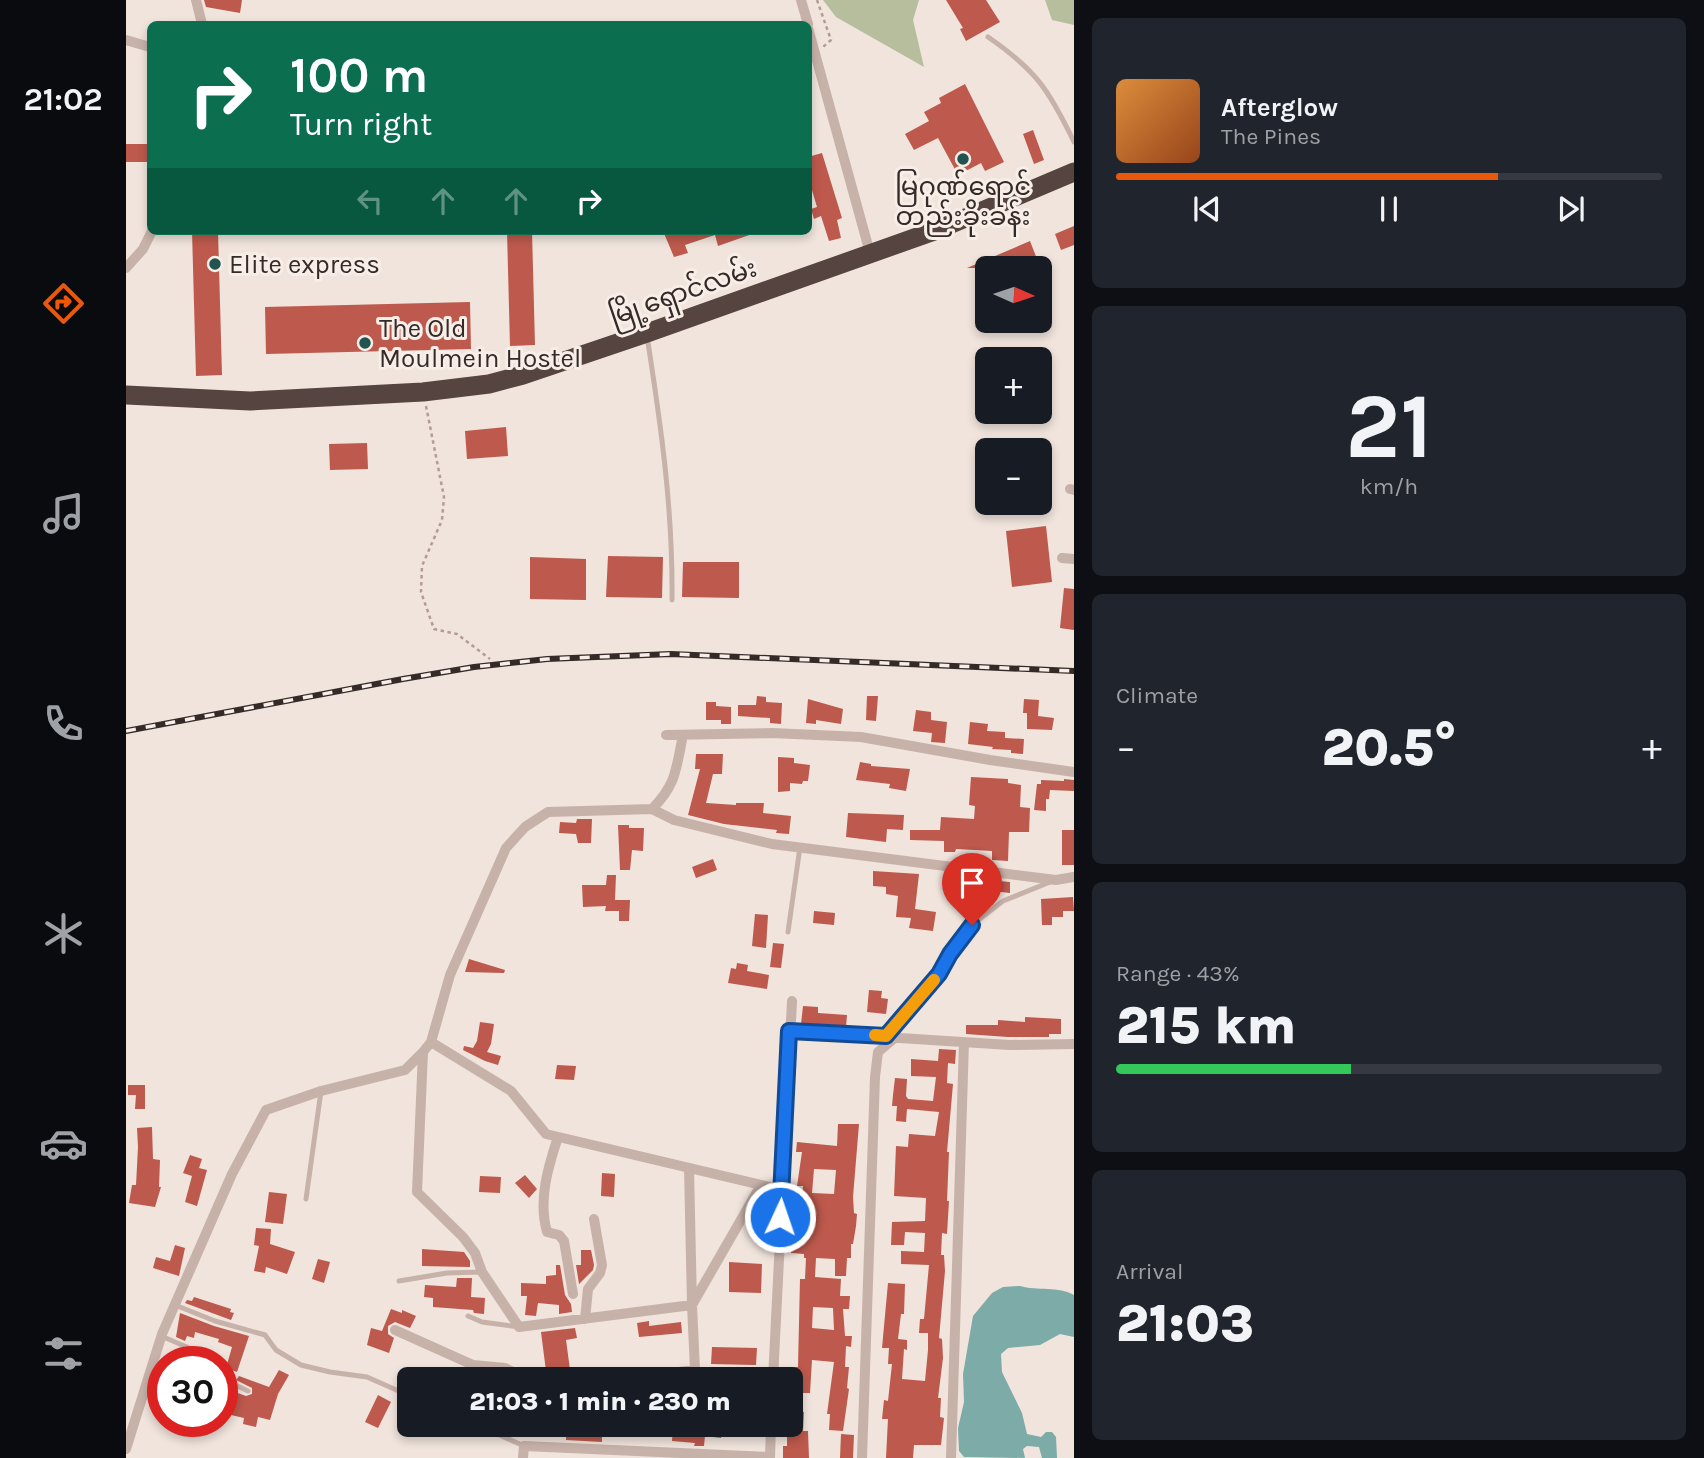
<!DOCTYPE html>
<meta charset="utf-8">
<style>
body{margin:0;font-family:Karla,"Noto Sans Myanmar",sans-serif;background:#20242c;color:#f1f3f6;height:100vh;display:flex;flex-direction:column;font-size:26px;white-space:nowrap}
*{box-sizing:border-box;margin:0}
p{font-size:23px;color:#9ea1a6}
.icon{flex:none;width:38px;height:38px;fill:none;stroke:currentColor;stroke-width:2;stroke-linecap:round;stroke-linejoin:round}
.map{position:relative;flex:1;overflow:hidden}
.panel{display:flex;flex-direction:column;gap:18px;padding:18px;background:#0d0f14;width:630px}
.panel>*{flex:none}
.banner{position:absolute;left:21px;top:21px;width:665px;height:214px;border-radius:10px;box-shadow:0 4px 10px #0003;background:#0b6e4f;color:#fff;overflow:hidden}
.needle{width:46px;rotate:93deg}
.buttons{position:absolute;left:849px;top:256px;display:grid;gap:14px}
.buttons a{display:grid;place-items:center;width:77px;height:77px;border-radius:10px;background:#171b24;box-shadow:0 4px 10px #0003;font-size:35px}
.speed{position:absolute;left:21px;top:1346px;display:flex;gap:14px;font-size:35px;font-weight:700;text-align:center}
.speed>*{display:grid;place-content:center;width:91px;height:91px;border-radius:50%;background:#171b24;box-shadow:0 4px 10px #0003;line-height:1}
.speed .limit{border:10px solid #d22;background:#fff;color:#111}
.pin{position:absolute;display:grid;place-items:center;width:60px;height:60px;color:#fff;margin:-72px -30px;border-radius:50% 50% 50% 0;rotate:-45deg;box-shadow:0 0 7px #0007}
.pin .icon{rotate:45deg}
.me{position:absolute;width:77px;margin:-38px;rotate:3deg;stroke-linejoin:round;filter:drop-shadow(0 0 5px #0008)}
.turn{display:flex;align-items:center;gap:24px;height:147px;padding:0 28px;font-size:32px}
.turn .icon{width:91px;height:91px;stroke-width:2.5}
.turn b{display:block;font-size:49px;line-height:60px}
.lanes{display:flex;align-items:center;height:66px;padding:0 28px;background:#0003;justify-content:center;gap:35px;direction:ltr}
.lanes .off{opacity:.35}
.big{font-size:52px;font-weight:800;line-height:1.1}
.panel .widget{flex:1;display:flex;flex-direction:column;justify-content:center;gap:10px;min-width:0;padding:0 24px;border-radius:10px;background:#20242c}
.panel .dial{align-items:center;gap:0}
.dial b{font-size:91px;line-height:1}
.song{display:flex;align-items:center;gap:21px}
.cover{width:84px;height:84px;border-radius:10px;background:linear-gradient(135deg,hsl(30 70% 55%),hsl(20 70% 35%))}
.played{height:7px;border-radius:4px;background:linear-gradient(90deg,#ea580c 70%,#363941 70%)}
.keys{display:flex;justify-content:space-around;direction:ltr}
.heat{display:flex;justify-content:space-between;align-items:center;font-size:38px;direction:ltr}
.charge{height:10px;border-radius:5px;background:linear-gradient(90deg,#34c759 43%,#363941 0)}
.trip{position:absolute;left:271px;top:1367px;width:406px;height:70px;border-radius:10px;background:#171b24;box-shadow:0 4px 10px #0003;font-weight:800;line-height:70px;text-align:center}
main{display:flex;flex:1;min-height:0}
.menu{display:flex;flex-direction:column;width:126px;justify-content:space-around;align-items:center;background:#090b0e;color:#9ea1a6}
.menu .icon{width:49px;height:49px}
.menu .current{color:#ea580c}
.menu b{font-size:32px;color:#f1f3f6}
.map>svg:first-child{display:block}
.green{fill:#b7be9d}
.water{fill:#7daba7}
.building{fill:#bd594d;fill-rule:evenodd}
.lines{fill:none;stroke-linecap:round;stroke-linejoin:round}
.path{stroke:#b39c93;stroke-width:2.5;stroke-dasharray:3.5 3.5;stroke-linecap:butt}
.lane{stroke:#c7b2a9;stroke-width:5}
.street{stroke:#c7b2a9;stroke-width:10}
.highway{stroke:#554440;stroke-width:19}
.rail-casing{stroke:#352a28;stroke-width:6}
.rail{stroke:#f8eee8;stroke-width:3.5;stroke-dasharray:10;stroke-linecap:butt}
.route-casing{stroke:#114b97;stroke-width:18}
.route{stroke:#1a73e8;stroke-width:12}
.slow{stroke:#f59e0b;stroke-width:12}
.poi-dot{fill:#215350;stroke:#f8eee8;stroke-width:2.5}
.labels{text-anchor:middle;dominant-baseline:central;stroke-width:6;stroke-linejoin:round;paint-order:stroke}
.poi-label{font-size:26px;fill:#352a28;stroke:#f8eee8;text-anchor:start}
.street-label{font-size:26px;fill:#352a28;stroke:#f8eee8}
</style>
<main>
<nav class="menu">
<b>21:02</b>
<svg class="icon current" aria-label="directions" viewBox="0 0 24 24"><path d="M12 3l9 9-9 9-9-9zM9 14v-3h6M13 9l2 2-2 2"/></svg>
<svg class="icon" aria-label="music" viewBox="0 0 24 24"><path d="M9 18V5l10-2v13"/><circle cx="6" cy="18" r="3"/><circle cx="16" cy="16" r="3"/></svg>
<svg class="icon" aria-label="phone" viewBox="0 0 24 24"><path d="M5 4h4l2 5-3 2q2 4 5 5l2-3 5 2v4C11 20 4 13 5 4z"/></svg>
<svg class="icon" aria-label="climate" viewBox="0 0 24 24"><path d="M12 3v18M4 7l16 10M4 17L20 7"/></svg>
<svg class="icon" aria-label="car" viewBox="0 0 24 24"><path d="M5 17H2v-5l4-1 3-4h7l3 4 3 1v5h-3M9 17h6M6 11h13"/><circle cx="7" cy="17" r="2"/><circle cx="17" cy="17" r="2"/></svg>
<svg class="icon" aria-label="filters" viewBox="0 0 24 24"><path d="M4 7h16M4 17h16"/><circle cx="9" cy="7" r="2"/><circle cx="15" cy="17" r="2"/></svg>
</nav>
<div class="map">
<svg width="948" height="1458" viewBox="0 0 948 1458">
<rect width="100%" height="100%" fill="#f0e4dc"/>
<path class="green" d="M697,0H793L787,20L798,67L710,17Z
M919,0H948V25L926,20Z"/>
<path class="water" d="M894,1286C911,1291 933,1286 948,1295V1337L934,1334L914,1345L882,1348L875,1354L876,1372L896,1413L901,1434L915,1437L920,1432H926L930,1437L931,1458H916L913,1447L901,1446L897,1449L899,1458L838,1457L833,1451L832,1428L838,1402L837,1374L847,1316L866,1293L877,1287Z"/>
<path class="building" d="M78,0H116L114,13L80,7Z
M820,0H860L874,22L840,41L834,29L837,28Z
M839,84L878,162L859,171L855,163L832,175L812,138L788,150L779,134L803,121L798,112L815,103L813,98Z
M907,130L918,160L908,164L897,134Z
M0,144H24V162H0Z
M696,153L716,218L711,220L715,238L703,241L695,216L688,219L685,209L691,207L682,177V157Z
M948,226V245L935,250L929,234Z
M66,231H92L96,375L70,376Z
M381,231H406L409,345L384,346Z
M537,231H629V233L592,246L589,235L559,245L562,253L548,257Z
M904,241L911,259L889,268H861V293L850,268H841Z
M344,302L345,349L140,354L139,307Z
M380,427L382,456L341,459L339,431Z
M241,443L242,469L204,470L203,444Z
M920,526L926,582L886,587L880,531Z
M482,556L537,557L536,598L480,597Z
M404,557L460,559V600L404,599Z
M557,562H613V598L556,597Z
M938,588L948,589V630L934,628Z
M631,696L640,697V702L656,703L655,724L644,723V718L612,716V705H630Z
M741,696H752L750,721L740,720Z
M682,699L717,709L715,724L690,720V724L680,723Z
M898,699L913,700L912,716L928,718L926,730L901,729V713H897Z
M580,702H590V706L605,707V724H595V720H580Z
M790,710L805,712V720L821,722L819,743L805,742L806,733L787,731Z
M844,722L862,724L861,731L879,732V738L898,739L897,754L885,753V750L866,749L867,747L842,744Z
M570,754H597L596,774H587L580,803L610,805V803H638L637,813L665,816L663,834L650,833L651,830L598,824L562,815L574,769H569Z
M652,757L668,758V763L684,765L682,781H677L676,784L664,783V791L652,792Z
M734,762L745,764V766L784,769L780,791L763,788L764,784L730,780Z
M845,777L882,779V783L895,785L894,807L904,808L903,832H883L882,861L866,860V851L830,849L829,852H818V841L784,840V830H814L815,817L848,819L849,806L843,805Z
M938,779L948,780V791L924,790L923,799H920V811L908,810L911,784H915V780L938,781Z
M722,813L778,815L777,830L761,829L760,842L720,837Z
M451,819H466L465,843H452L450,834L433,833L434,822L450,823Z
M492,825H503V828H518L517,851L506,850L504,870H494Z
M936,830H948V865H936Z
M587,859L591,870L570,878L566,867Z
M747,871L793,874L789,909L810,912L807,931L783,928L785,918L770,917L772,896L760,894V887L747,886Z
M481,875H490L489,900H504L503,921H493V911H479L480,906L457,907L456,885H480Z
M839,878L884,882V893L839,888Z
M947,897L948,911H937V917H926V925H916L915,899Z
M688,911L709,913L708,925L687,923Z
M629,914L642,915L640,948L626,946Z
M647,943L658,944L655,968L644,967Z
M343,959L379,970L378,973L339,972Z
M611,963L622,965L621,971L643,975L641,989L602,983L605,968L610,969Z
M743,990L756,991L755,998L762,999L760,1014L741,1012Z
M677,1006L692,1007V1013L721,1015L720,1027L675,1024Z
M899,1017L935,1019V1034H923V1037H882L840,1034V1025H872V1020L899,1022Z
M354,1022L368,1024L365,1044L361,1052L375,1056L372,1065L359,1061L337,1050L338,1046L347,1048L351,1041Z
M813,1049L830,1050L829,1064L822,1063L821,1083L827,1084L821,1152H823L821,1201H823L821,1234L816,1233L815,1255H818L819,1271L813,1338L816,1339L817,1358L812,1398H815L814,1417L818,1418L815,1445H788L787,1458H760L762,1419H756L758,1400L762,1401L766,1364H762L763,1348H756L762,1283L779,1284L778,1314H775L772,1339L781,1340V1350L778,1349L776,1379L799,1381L802,1350V1333H793L794,1319H798L803,1265L775,1264V1251L798,1252L799,1233L779,1232L778,1245H765L766,1222L799,1221L800,1198L768,1196L770,1146L782,1147L783,1134L809,1136L813,1112L781,1109L780,1122L770,1121L771,1106H766L767,1095L769,1078L781,1079L780,1096L782,1099L807,1101L810,1077L785,1076V1059L812,1061Z
M431,1065L450,1066L448,1080L429,1079Z
M2,1085H19V1109H9L10,1095H2Z
M712,1124H733L727,1197L728,1213L731,1214L730,1226L727,1244H725V1258H721L720,1276H709V1259L690,1258L689,1277L715,1279L714,1296H724L723,1309H717L719,1336H726L725,1347L720,1346L719,1367H723L721,1388L723,1389L717,1431L703,1430L704,1414H701L708,1362L686,1360L684,1393H668V1367H672L674,1279H679L680,1258H678V1254L665,1253L668,1224L673,1225L677,1186H671L676,1152H670L671,1142L711,1146ZM688,1169L710,1170L708,1194L686,1193ZM687,1307L707,1308L708,1330L686,1328Z
M26,1127L27,1159L34,1160L33,1187H35L29,1207L3,1203L6,1185H10L12,1147L11,1128Z
M64,1155L76,1159L73,1168L81,1170L71,1206L59,1202L66,1176L57,1173Z
M476,1173L489,1174L488,1197L475,1196Z
M399,1175L411,1189L403,1198L389,1183Z
M354,1176L375,1177L374,1193L353,1192Z
M143,1192L161,1194L157,1224L139,1222Z
M130,1228L145,1229L144,1244L169,1252L161,1274L140,1267L139,1273L128,1271L133,1246L128,1245Z
M49,1245L59,1248L53,1276L27,1268L30,1257L44,1261Z
M296,1249L338,1252L344,1261V1267L296,1266Z
M455,1250H465L468,1265L467,1270L453,1284L450,1265H455Z
M192,1259L204,1262L198,1283L186,1279Z
M603,1262L636,1264L635,1293L603,1292Z
M430,1265H434L439,1295L445,1304L446,1312L433,1314V1305L412,1303L410,1316L399,1315L401,1296H395V1283L420,1284V1276L430,1275Z
M331,1278H346L345,1297L359,1298L358,1314L348,1313L347,1310L307,1307V1298L298,1297L299,1285L330,1287Z
M68,1297L105,1309L104,1312L108,1313L105,1320L59,1303L61,1300L66,1301Z
M265,1309L276,1313V1310L290,1316L284,1328L269,1322L262,1326V1334L268,1338L263,1353L241,1345L245,1328L256,1331Z
M54,1313L88,1326L123,1336L111,1372L100,1368L106,1347L92,1342L93,1339L69,1332L68,1338L61,1336L59,1341L50,1337Z
M523,1321V1326L555,1322L556,1333L513,1337L511,1323Z
M449,1328L451,1338L440,1340L445,1377L421,1379L415,1332Z
M586,1347L631,1348L630,1365L585,1364Z
M153,1370L163,1375L152,1394L144,1420L132,1417L130,1427L117,1424L118,1418L105,1415L106,1411L96,1408L98,1388L120,1396L126,1394V1388L110,1380L113,1376L143,1387Z
M252,1395L265,1402L252,1428L239,1422Z
M665,1411L678,1412L677,1431H682L683,1458H657V1446H661V1431H665Z
M565,1425H592V1428H596L595,1438L579,1436L578,1446H568L569,1443L546,1441L547,1427L565,1428Z
M466,1427H476V1442L440,1440V1434H451V1428Z
M715,1434L728,1435L727,1458H714Z"/>
<g class="lines">
<path class="path" d="M691,0L705,40L697,47
M300,406L318,497L316,520L296,566L295,592L308,629L331,634L364,659"/>
<path class="lane" d="M862,37C910,70 923,90 948,142
M521,336C535,426 547,509 546,600
M662,932L674,847
M760,1036L812,974L824,954L846,925L877,901L924,882
M180,1199L195,1091
M273,1281L321,1273L356,1272
M49,1305L89,1321L139,1335L150,1350L175,1365L204,1372L241,1377L284,1396
M342,1316L356,1322L393,1327
M35,1336L75,1353L86,1362
M96,1371L105,1383L122,1391
M353,1379L356,1367
M349,1424L398,1446"/>
<path class="street" d="M70,0L76,24
M675,0L682,24
M682,28L744,253
M0,40L24,47
M0,268L17,249L26,231
M944,489L948,490
M936,558L948,559
M540,735L646,733L735,737L864,760L948,772
M526,809C551,784 550,768 557,735
M663,1031L884,1045L948,1044
M305,1042L385,1091L420,1134L656,1190
M297,1052L291,1192L337,1237L349,1253L356,1272L393,1327L566,1305L563,1168
M432,1137C422,1167 412,1200 421,1232L433,1235L438,1241L447,1294
M459,1319L462,1289L474,1273L476,1265L468,1219
M269,1330L347,1365L379,1368L401,1379
M495,1379L569,1370L566,1305L635,1185
M647,1379L666,1001
M0,1449L36,1334L106,1174L140,1110L195,1091L279,1070L297,1052L305,1042L324,975L380,848L399,827L422,812L526,809L548,820L646,844L930,880L948,877
M397,1458L398,1446L644,1457
M644,1458L645,1424
M736,1458L749,1077L752,1052L771,1036
M825,1458L838,1042"/>
<path class="highway" d="M0,395L124,401L297,392L363,384L397,375L521,333L811,230L948,172"/>
<defs>
<path id="rail" d="M0,731L277,679L348,667L421,659L545,654L948,671"/>
</defs>
<use href="#rail" class="rail-casing"/>
<use href="#rail" class="rail"/>
</g>
<g class="lines">
<defs>
<path id="route" d="M654,1217L663,1031L760,1036L813,974L824,954L846,925"/>
</defs>
<use href="#route" class="route-casing"/>
<use href="#route" class="route"/>
<path class="slow" d="M749,1035L760,1036L808,980"/>
</g>
<g class="poi-dot">
<circle cx="837" cy="159" r="7"/>
<circle cx="89" cy="264" r="7"/>
<circle cx="239" cy="343" r="7"/>
</g>
<g class="labels">
<g class="poi-label">
<text x="837" y="186" text-anchor="middle">မြဂုဏ်ရောင်<tspan x="837" dy="30">တည်းခိုးခန်း</tspan></text>
<text x="103" y="264">Elite express</text>
<text x="253" y="328">The Old<tspan x="253" dy="30">Moulmein Hostel</tspan></text>
</g>
<g class="street-label">
<text transform="translate(557 292) rotate(-19)">မြို့ရှောင်လမ်း</text>
</g>
</g>
</svg>
<div class="buttons">
<a><svg class="needle" viewBox="-14 -14 28 28"><path d="M0-13l5 13h-10z" fill="#e53935"/><path d="M0 13l5-13h-10z" fill="#9ea1a6"/></svg></a>
<a>+</a>
<a>−</a>
</div>
<div class="speed"><div class="limit">30</div></div>
<div class="pin" style="left:846px;top:925px;background:#d93025"><svg class="icon" aria-label="arrive" viewBox="0 0 24 24"><path d="M6 21V4h12l-3 4 3 4H6"/></svg></div>
<svg class="me" style="left:654px;top:1217px" viewBox="-20 -20 40 40"><circle r="17" fill="#1a73e8" stroke="#fff" stroke-width="3"/><path d="M0-11L8 9 0 5-8 9z" fill="#fff"/></svg>
<div class="trip">21:03 · 1 min · 230 m</div>
<div class="banner">
<div class="turn"><svg class="icon" aria-label="right" viewBox="0 0 24 24"><path d="M7 20v-9h11M14 6l5 5-5 5"/></svg><div><b>100 m</b>Turn right</div></div>
<div class="lanes"><svg class="icon off" aria-label="left" viewBox="0 0 24 24"><path d="M17 20v-9H6M10 6l-5 5 5 5"/></svg><svg class="icon off" aria-label="ahead" viewBox="0 0 24 24"><path d="M12 20V5M6 11l6-6 6 6"/></svg><svg class="icon off" aria-label="ahead" viewBox="0 0 24 24"><path d="M12 20V5M6 11l6-6 6 6"/></svg><svg class="icon" aria-label="right" viewBox="0 0 24 24"><path d="M7 20v-9h11M14 6l5 5-5 5"/></svg></div>
</div>
</div>
<section class="panel">
<div class="widget">
<div class="song"><i class="cover"></i><div><b>Afterglow</b><p>The Pines</p></div></div>
<div class="played"></div>
<div class="keys"><svg class="icon" aria-label="previous" viewBox="0 0 24 24"><path d="M18 5L8 12l10 7zM5 5v14"/></svg><svg class="icon" aria-label="pause" viewBox="0 0 24 24"><path d="M8 5v14M16 5v14"/></svg><svg class="icon" aria-label="next" viewBox="0 0 24 24"><path d="M6 5l10 7-10 7zM19 5v14"/></svg></div>
</div>
<div class="widget dial"><b>21</b><p>km/h</p></div>
<div class="widget"><p>Climate</p>
<div class="heat"><a>−</a><b class="big">20.5°</b><a>+</a></div>
</div>
<div class="widget"><p>Range · 43%</p><b class="big">215 km</b><div class="charge"></div></div>
<div class="widget"><p>Arrival</p><b class="big">21:03</b></div>
</section>
</main>
